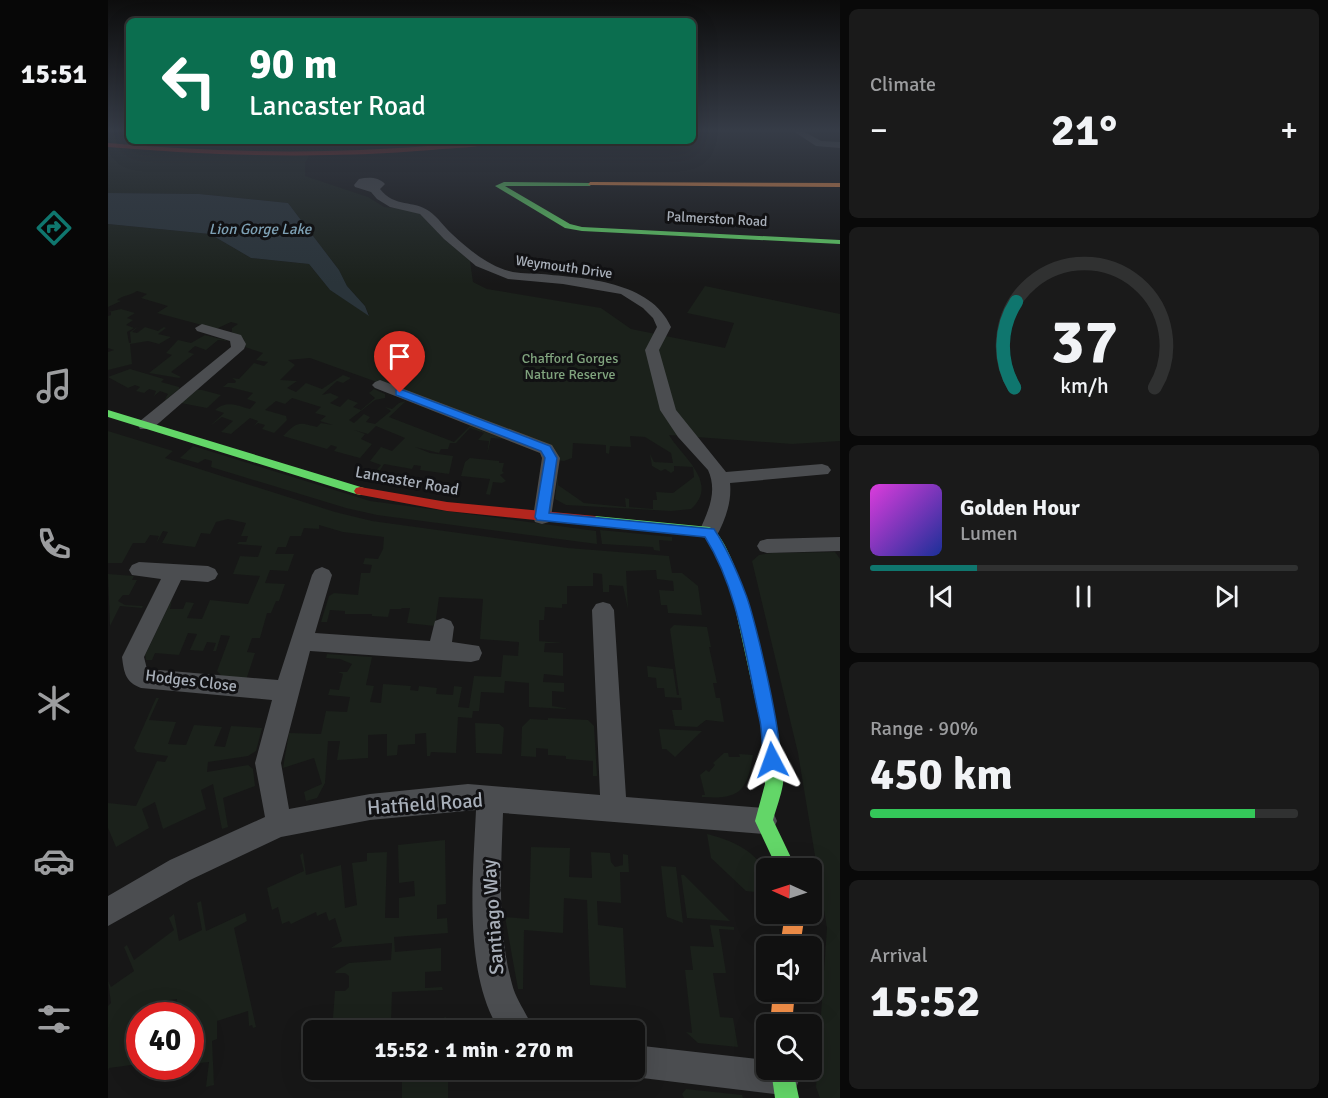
<!DOCTYPE html>
<meta charset="utf-8">
<style>
body{margin:0;font-family:Signika,sans-serif;background:#1a1a1a;color:#f1f3f6;height:100vh;display:flex;flex-direction:column;font-size:22px;white-space:nowrap}
*{box-sizing:border-box;margin:0}
p{font-size:20px;color:#9c9d9f}
.icon{flex:none;width:33px;height:33px;fill:none;stroke:currentColor;stroke-width:2;stroke-linecap:round;stroke-linejoin:round}
.map{position:relative;flex:1;overflow:hidden}
.drawer{display:flex;flex-direction:column;gap:9px;padding:9px;background:#090909;width:488px}
.drawer>*{flex:none}
.top-card{position:absolute;left:18px;top:18px;width:570px;height:126px;border-radius:9px;box-shadow:0 6px 24px #0002,0 0 0 2px #303131;background:#0b6e4f;color:#fff;overflow:hidden}
.needle{width:39px;rotate:273deg}
.fabs{position:absolute;left:648px;top:858px;display:grid;gap:12px}
.fabs a{display:grid;place-items:center;width:66px;height:66px;border-radius:9px;background:#111;box-shadow:0 6px 24px #0002,0 0 0 2px #303131;font-size:30px}
.speed{position:absolute;left:18px;top:1002px;display:flex;gap:12px;font-size:30px;font-weight:700;text-align:center}
.speed>*{display:grid;place-content:center;width:78px;height:78px;border-radius:50%;background:#111;box-shadow:0 6px 24px #0002,0 0 0 2px #303131;line-height:1}
.speed .limit{border:9px solid #d22;background:#fff;color:#111}
.pin{position:absolute;display:grid;place-items:center;width:51px;height:51px;color:#fff;margin:-62px -26px;border-radius:50% 50% 50% 0;rotate:-45deg;box-shadow:0 0 6px #0007}
.pin .icon{rotate:45deg}
.me{position:absolute;width:66px;margin:-33px;rotate:356deg;stroke-linejoin:round;filter:drop-shadow(0 0 4px #0008)}
.turn{display:flex;align-items:center;gap:21px;height:126px;padding:0 24px;font-size:27px}
.turn .icon{width:78px;height:78px;stroke-width:2.5}
.turn b{display:block;font-size:42px;line-height:51px}
.big{font-size:45px;font-weight:700;line-height:1.1}
.drawer .tile{flex:1;display:flex;flex-direction:column;justify-content:center;gap:9px;min-width:0;padding:0 21px;border-radius:9px;background:#1a1a1a}
.drawer .dial{align-items:center;gap:0}
.dial svg{height:156px;overflow:visible;fill:none;stroke:#303131;stroke-width:7;stroke-linecap:round;text-anchor:middle}
.dial text{fill:#f1f3f6;stroke:none}
.song{display:flex;align-items:center;gap:18px}
.cover{width:72px;height:72px;border-radius:9px;background:linear-gradient(135deg,hsl(300 70% 55%),hsl(230 70% 35%))}
.played{height:6px;border-radius:3px;background:linear-gradient(90deg,#0f766e 25%,#303131 25%)}
.keys{display:flex;justify-content:space-around;direction:ltr}
.heat{display:flex;justify-content:space-between;align-items:center;font-size:33px;direction:ltr}
.charge{height:9px;border-radius:4px;background:linear-gradient(90deg,#34c759 90%,#303131 0)}
.trip{position:absolute;left:195px;top:1020px;width:342px;height:60px;border-radius:9px;background:#111;box-shadow:0 6px 24px #0002,0 0 0 2px #303131;font-weight:700;line-height:60px;text-align:center}
main{display:flex;flex:1;min-height:0}
.dock{display:flex;flex-direction:column;width:108px;justify-content:space-around;align-items:center;background:#070707;color:#9c9d9f}
.dock .icon{width:42px;height:42px}
.dock .current{color:#0f766e}
.dock b{font-size:27px;color:#f1f3f6}
.map>svg:first-child{display:block}
.green{fill:#1b211b}
.water{fill:#2a343a}
.lines{fill:none;stroke-linecap:round;stroke-linejoin:round}
.street{fill:#4b4d50;fill-rule:evenodd}
.fast{fill:#63d668;fill-rule:evenodd}
.slow{fill:#ff974d;fill-rule:evenodd}
.jam{fill:#b3261e;fill-rule:evenodd}
.route{fill:#1a73e8;stroke:#114b97;stroke-width:1.5}
.labels{text-anchor:middle;dominant-baseline:central;stroke-width:6;stroke-linejoin:round;paint-order:stroke}
.far-street-label{font-size:14px;fill:#a8afb9;stroke:#111113}
.far-park-label{font-size:14px;fill:#80a47e;stroke:#111113}
.far-water-label{font-size:15px;font-style:italic;fill:#7ea1b5;stroke:#111113}
.street-label{font-size:16px;fill:#a8afb9;stroke:#111113}
.near-street-label{font-size:20px;fill:#a8afb9;stroke:#111113}
</style>
<main>
<nav class="dock">
<b>15:51</b>
<svg class="icon current" aria-label="directions" viewBox="0 0 24 24"><path d="M12 3l9 9-9 9-9-9zM9 14v-3h6M13 9l2 2-2 2"/></svg>
<svg class="icon" aria-label="music" viewBox="0 0 24 24"><path d="M9 18V5l10-2v13"/><circle cx="6" cy="18" r="3"/><circle cx="16" cy="16" r="3"/></svg>
<svg class="icon" aria-label="phone" viewBox="0 0 24 24"><path d="M5 4h4l2 5-3 2q2 4 5 5l2-3 5 2v4C11 20 4 13 5 4z"/></svg>
<svg class="icon" aria-label="climate" viewBox="0 0 24 24"><path d="M12 3v18M4 7l16 10M4 17L20 7"/></svg>
<svg class="icon" aria-label="car" viewBox="0 0 24 24"><path d="M5 17H2v-5l4-1 3-4h7l3 4 3 1v5h-3M9 17h6M6 11h13"/><circle cx="7" cy="17" r="2"/><circle cx="17" cy="17" r="2"/></svg>
<svg class="icon" aria-label="filters" viewBox="0 0 24 24"><path d="M4 7h16M4 17h16"/><circle cx="9" cy="7" r="2"/><circle cx="15" cy="17" r="2"/></svg>
</nav>
<div class="map">
<svg width="733" height="1098" viewBox="0 0 733 1098">
<rect width="100%" height="100%" fill="#171717"/>
<path class="green" d="M0,135L21,138V141L101,143L359,141L299,150L202,153L197,163V176L260,197L276,207L309,210L334,237L362,261L365,282L379,289L493,308L523,329L617,348L626,323L579,313L597,286L732,314V441L684,444L561,435C574,457 612,483 583,509L563,511L458,505L447,499L450,474V485L476,503L518,507L517,498L521,499V507L545,509V500H549L548,492L565,493L586,477L585,467L566,466V471L563,473L557,469L553,471L544,466L542,454L546,462L565,463L563,453L537,437L522,436L523,447L502,446L501,454L498,453V445L465,443L464,458L456,461L448,460L433,441L202,358L180,360L187,365L172,380L189,381L179,388L188,392L198,383L214,389L235,375L243,378L235,383L229,381L214,395L222,393L231,397L222,403L232,407L240,399L250,403L245,407L253,410L267,398L261,393L266,389L277,394V398L267,400L241,420L246,423L256,414L262,417L258,422L267,424L283,411L277,407L284,409L291,403L298,401L281,417L346,442L362,426L396,439L383,438L379,455L381,441L370,440L376,433L362,428L348,443H342L340,449H333L331,453L307,447L322,453L345,456L341,474L312,470L313,466L306,465L304,469L276,464L269,475L265,474L273,465L262,461L273,447L284,451L297,438L268,426L260,434L246,430L257,434L253,439L264,444L252,458L226,451L229,447L223,445L219,449L175,436C190,421 190,422 209,427L213,423L225,425L212,421L218,416L207,413L213,407L184,398L177,404L168,401L157,410L178,416L179,420L166,433L154,429L157,425L150,423L146,426L150,421L142,418L123,434L113,432L125,421L114,417L102,426L116,413L107,410C119,400 128,405 142,409L148,402L139,399L145,393L121,387H115L120,383H127L128,381L124,378L131,379L146,363L156,366L160,362L148,360L155,353L137,347L136,339L124,332V328L130,324L123,322L110,328H105L49,313L60,306L33,298L39,294L29,291C22,296 15,295 9,300L13,301L0,307V224L102,234L143,258L201,264L222,290L261,315L257,306L239,286L231,270L180,203L91,194L0,193Z
M13,309L27,313L19,318L25,320L18,325L26,328L19,332L21,343H23L22,332L31,326L24,332L29,333L37,327L50,331L56,327L58,328L50,334L63,337L51,344L40,341L22,344L24,364L0,370V352L6,350L0,348V316L3,315V312H0Z
M97,335L121,341L110,340L98,350L87,346L80,352L86,354L63,372L73,377L71,378L41,373L64,355L58,353L70,340L83,343Z
M22,369L56,379L53,382L71,387V389L56,401L60,394L52,391L46,396L48,391L41,389L36,393L28,391L32,387L27,385L20,388L0,377Z
M89,390H94L113,395L99,408L73,403Z
M0,431L65,451L57,458L227,512L264,521L460,548L561,556L564,573H574L590,586L594,615L560,613L559,605H553L551,590L566,591L565,581L549,579L548,570L518,571L520,609L515,586L501,585V592H495L494,574L485,573V586H459V604H454V608L437,607L436,620H431V641L454,643H437L436,652L455,653V676L436,674L435,682L456,683V692L444,691V706L462,709L421,707V683L397,681L396,693L373,692L371,711H365L364,718L350,717L348,753L323,752L322,756H319L318,733L307,734V744L290,745L289,755L279,756V734L260,735V758L229,760L232,741H220L217,783L209,798L198,801L196,792L214,784L206,758L175,768L181,733L213,734L218,711L239,712L242,697L220,695L222,689L231,690L235,674L230,672H239L244,664L232,659L218,658L219,654L264,657L258,685L266,686L262,702L273,703L275,684L303,686L302,690L310,691L311,686L329,688L328,694L345,695L346,686L354,687L350,707L361,708L366,676L393,677L395,655L410,656L411,642L372,639L375,599L331,597L327,626L299,623L302,608H294L293,609H282L280,617L264,616V614H237V611L222,610L219,622H213L221,596L226,593L250,595L253,573H262L264,565L255,564L257,558L270,559L275,549L276,537L235,532L211,525V529L196,528L193,536H182L178,547H170L167,554H186L180,571L162,570L157,583L177,584L171,601H168L163,613H159L152,638H144L139,652L147,653L138,680L115,677L109,671L122,636L113,635L108,651H105L108,643L99,642L95,651L82,650L89,634L80,633L71,655L47,653L44,660H38L37,655L64,599L62,609H75L78,602L86,603L79,618L94,619L102,600L140,604L152,576L125,574L132,556L150,557L154,546L129,544L131,542H138L140,536H133L138,523L120,519L108,522L102,534L93,533L87,547L54,543L60,532L55,531L48,544L51,536L42,535L37,543H25L14,563H0Z
M85,446L262,501L488,531L489,544L269,515L238,508L103,467L104,461L97,459L90,463L72,458Z
M362,458L391,461V463H396L394,471L396,473L392,475L398,481L394,483L385,482L382,495L378,494L382,479L353,476L357,462Z
M492,530L564,537V541L551,540L552,551L546,550L545,547L494,544Z
M727,552L733,560V1098H712L708,1087L719,928L690,753L644,561L651,555L664,553Z
M0,574L26,576L24,580H29L21,595H15L10,601L17,605L35,606L34,608L12,606L2,626Z
M566,625L599,627L603,647H601L609,683H605L608,698H612L616,722L598,720L589,727L567,726L564,710H574L573,698L557,697L556,688H549L548,678L540,677L539,666L565,669L569,695H571L562,629Z
M48,698H51L41,720L68,722L60,744L78,745L86,725L114,727L106,746L117,747L123,726L154,728L148,751L140,756L100,762L99,772L140,765L145,769L147,786L115,798L120,827L114,829L105,784L93,790L98,809L55,829L47,802L34,809L41,828L8,847L0,828V803L28,806L49,761L57,762L60,756L29,752L26,748Z
M440,718L480,720L486,726L489,776H485V761L458,759V756L440,755V749L428,748V757L413,756L414,727L422,719L440,720Z
M367,723L391,724L396,728L394,754L368,753Z
M551,729L594,731L567,757L558,749H554Z
M616,753H620L621,757H632L631,754L645,755C639,790 633,800 594,797V795H597L592,775L598,770L601,772L607,765L605,763Z
M599,834C622,840 652,851 658,877C660,886 659,897 658,906L656,893L638,891L603,858Z
M337,840L338,904L329,905V919L339,918L340,933L286,937L287,952L333,948V971L317,972V988L334,987L335,990L284,992L283,1023L329,1020L338,1017L339,1030H239V1019L200,1023L201,1020L225,1018L227,991H237L241,987V976L237,973H227L228,971L241,963L283,960L284,943L223,948L234,941L227,918L221,921L218,912L209,916L208,912L183,924L181,921L174,924L170,907L164,910L159,888L196,871L192,855L195,853L198,875L233,865L237,908L249,905L244,863L259,861V853L279,852L277,918H291V898L307,896L306,881L291,883L290,845Z
M423,847L462,848L461,877L484,878L483,852L502,853L503,862L507,867L515,865V854L520,855L521,872H512L513,903L489,901L490,925L515,928L518,988L482,985L479,900L456,898L455,933L416,930L415,989H410L397,917L421,919Z
M553,866L568,867L575,923L559,917L558,912Z
M573,875H576L622,921L579,918Z
M93,901L98,931L137,913L139,921L126,928L148,1027L145,1028L144,1025L141,1026L140,1011L109,1021V1039L104,1041L106,1085L98,1087L101,1062L83,1064L82,1016L67,1015L69,999L54,1001L52,1015L32,1016L31,1064L1,1068L0,1071V1006L3,1003L0,981L3,987L26,971L16,947L19,945L26,960L66,930L61,918L66,914L71,941L94,930L89,903Z
M602,925L626,927V930L611,929L618,973H605L612,1017L625,1018L630,1047L590,1043L578,1032L584,1033L577,970H585L582,946L606,947Z
M294,1070H376V1072L340,1075V1098H294Z
M578,1089L634,1095L635,1098H576L574,1094Z"/>
<path class="water" d="M0,193L91,194L180,203L231,270L239,286L257,306L261,316L222,290L201,264L143,258L102,234L0,224Z"/>
<g class="lines">
<path class="street" d="M685,131H695L713,141L733,142V148L708,146Z
M251,179C261,177 270,177 277,184L272,189C287,208 306,200 321,211C330,217 336,227 344,234C360,249 379,265 401,271C411,274 423,273 433,274C476,278 543,281 563,327L551,350L568,410L618,472L714,464L720,466L723,470L720,474L622,483C624,502 617,521 608,537L601,539L594,537L591,532C600,511 610,492 600,470L570,437L552,410L537,350L549,327L545,318L535,308L513,294L455,284L400,279L368,266L336,239L312,214L282,207L269,199L263,192L247,187L246,185Z
M94,324L133,335L138,344L136,349L44,429H32L30,425L32,421L123,347L122,341L89,331L87,328Z
M272,380L444,445L452,458L443,517L441,522L434,524L427,522L425,517L434,458L432,453L267,388L264,385L267,382Z
M733,537V551L659,553L652,551L649,546L652,541L659,539Z
M31,562L100,566L107,569L110,574L107,579L100,582L73,580L36,657L39,669L170,680L204,575L207,570L214,567L221,570L224,575L207,633L322,641L327,621L335,618L343,621L346,627L344,642L371,646L374,653L371,660L363,662L202,651L173,763L181,809L262,794L360,784L492,795L484,610L488,604L495,602L502,604L506,610L518,797L656,808L665,812L669,821L665,830L656,834L395,813C393,869 389,930 404,984C408,1001 420,1014 425,1030H391C355,970 365,878 368,810L262,820L173,837L82,880L0,926V896L62,860L157,817L147,763L164,700L33,688C17,682 16,672 14,657L53,579L24,575L21,570L24,565Z
M526,1045L658,1060V1070H688L692,1078L687,1090L675,1095L526,1077L514,1073L513,1070H526Z"/>
<path class="fast" d="M396,182L484,183L482,186H397L462,224L474,227L733,240V244L474,231L457,228L387,186Z
M0,410L256,488L258,491L252,495L248,494L0,417Z
M487,516L601,527C633,537 679,749 675,784C673,796 668,809 665,820L688,868H669L647,821L657,784L655,735L625,598L610,556L597,536L482,524L481,521L482,518Z
M663,1070H685L691,1098H667Z"/>
<path class="slow" d="M482,182L733,183V187L480,185Z
M677,914H697L692,946H672Z
M665,992H687L684,1024H662Z"/>
<path class="jam" d="M371,141H390C375,148 341,148 323,150C215,159 108,156 0,147V143C124,154 247,155 371,141Z
M252,487L339,502L487,516L493,521L487,526L339,511L248,494L246,491L248,488Z"/>
</g>
<linearGradient id="sky" x2="0" y2="1"><stop stop-color="#0d0d0d"/><stop offset="0.46" stop-color="#363c47"/><stop offset="1" stop-color="#363c47" stop-opacity="0"/></linearGradient>
<rect width="733" height="284" fill="url(#sky)"/>
<path class="route" d="M292,389L442,446L449,458L441,513L606,529C620,550 629,571 638,595C647,618 678,749 671,766L664,769L658,766C653,753 655,736 652,721C638,659 631,591 597,537L429,520L427,517L437,458L433,451L288,395V390Z"/>
<g class="labels">
<g class="far-street-label">
<text transform="translate(609 219) rotate(3)">Palmerston Road</text>
<text transform="translate(456 267) rotate(8)">Weymouth Drive</text>
</g>
<g class="far-park-label">
<text x="462" y="358">Chafford Gorges<tspan x="462" dy="16">Nature Reserve</tspan></text>
</g>
<g class="far-water-label">
<text x="152" y="229">Lion Gorge Lake</text>
</g>
<g class="street-label">
<text transform="translate(299 481) rotate(10)">Lancaster Road</text>
<text transform="translate(83 681) rotate(7)">Hodges Close</text>
</g>
<g class="near-street-label">
<text transform="translate(317 804) rotate(-4)">Hatfield Road</text>
<text transform="translate(385 917) rotate(-94)">Santiago Way</text>
</g>
</g>
</svg>
<div class="fabs">
<a><svg class="needle" viewBox="-14 -14 28 28"><path d="M0-13l5 13h-10z" fill="#e53935"/><path d="M0 13l5-13h-10z" fill="#9c9d9f"/></svg></a>
<a><svg class="icon" aria-label="sound" viewBox="0 0 24 24"><path d="M4 9h4l5-4v14l-5-4H4zM17 9q2 3 0 6"/></svg></a>
<a><svg class="icon" aria-label="search" viewBox="0 0 24 24"><circle cx="10" cy="10" r="6"/><path d="M15 15l6 6"/></svg></a>
</div>
<div class="speed"><div class="limit">40</div></div>
<div class="pin" style="left:292px;top:393px;background:#d93025"><svg class="icon" aria-label="arrive" viewBox="0 0 24 24"><path d="M6 21V4h12l-3 4 3 4H6"/></svg></div>
<svg class="me" style="left:664px;top:760px" viewBox="-20 -20 40 40"><path d="M0-17L14 15 0 8-14 15z" fill="#1a73e8" stroke="#fff" stroke-width="4"/></svg>
<div class="trip">15:52 · 1 min · 270 m</div>
<div class="top-card">
<div class="turn"><svg class="icon" aria-label="left" viewBox="0 0 24 24"><path d="M17 20v-9H6M10 6l-5 5 5 5"/></svg><div><b>90 m</b>Lancaster Road</div></div>
</div>
</div>
<section class="drawer">
<div class="tile"><p>Climate</p>
<div class="heat"><a>−</a><b class="big">21°</b><a>+</a></div>
</div>
<div class="tile dial"><svg viewBox="0 0 100 80">
<path d="M14 69A42 42 0 1 1 86 69"/>
<path d="M14 69A42 42 0 0 1 15 25" stroke="#0f766e"/>
<text x="50" y="56" font-size="32" font-weight="700">37</text>
<text x="50" y="72" font-size="11">km/h</text>
</svg></div>
<div class="tile">
<div class="song"><i class="cover"></i><div><b>Golden Hour</b><p>Lumen</p></div></div>
<div class="played"></div>
<div class="keys"><svg class="icon" aria-label="previous" viewBox="0 0 24 24"><path d="M18 5L8 12l10 7zM5 5v14"/></svg><svg class="icon" aria-label="pause" viewBox="0 0 24 24"><path d="M8 5v14M16 5v14"/></svg><svg class="icon" aria-label="next" viewBox="0 0 24 24"><path d="M6 5l10 7-10 7zM19 5v14"/></svg></div>
</div>
<div class="tile"><p>Range · 90%</p><b class="big">450 km</b><div class="charge"></div></div>
<div class="tile"><p>Arrival</p><b class="big">15:52</b></div>
</section>
</main>
